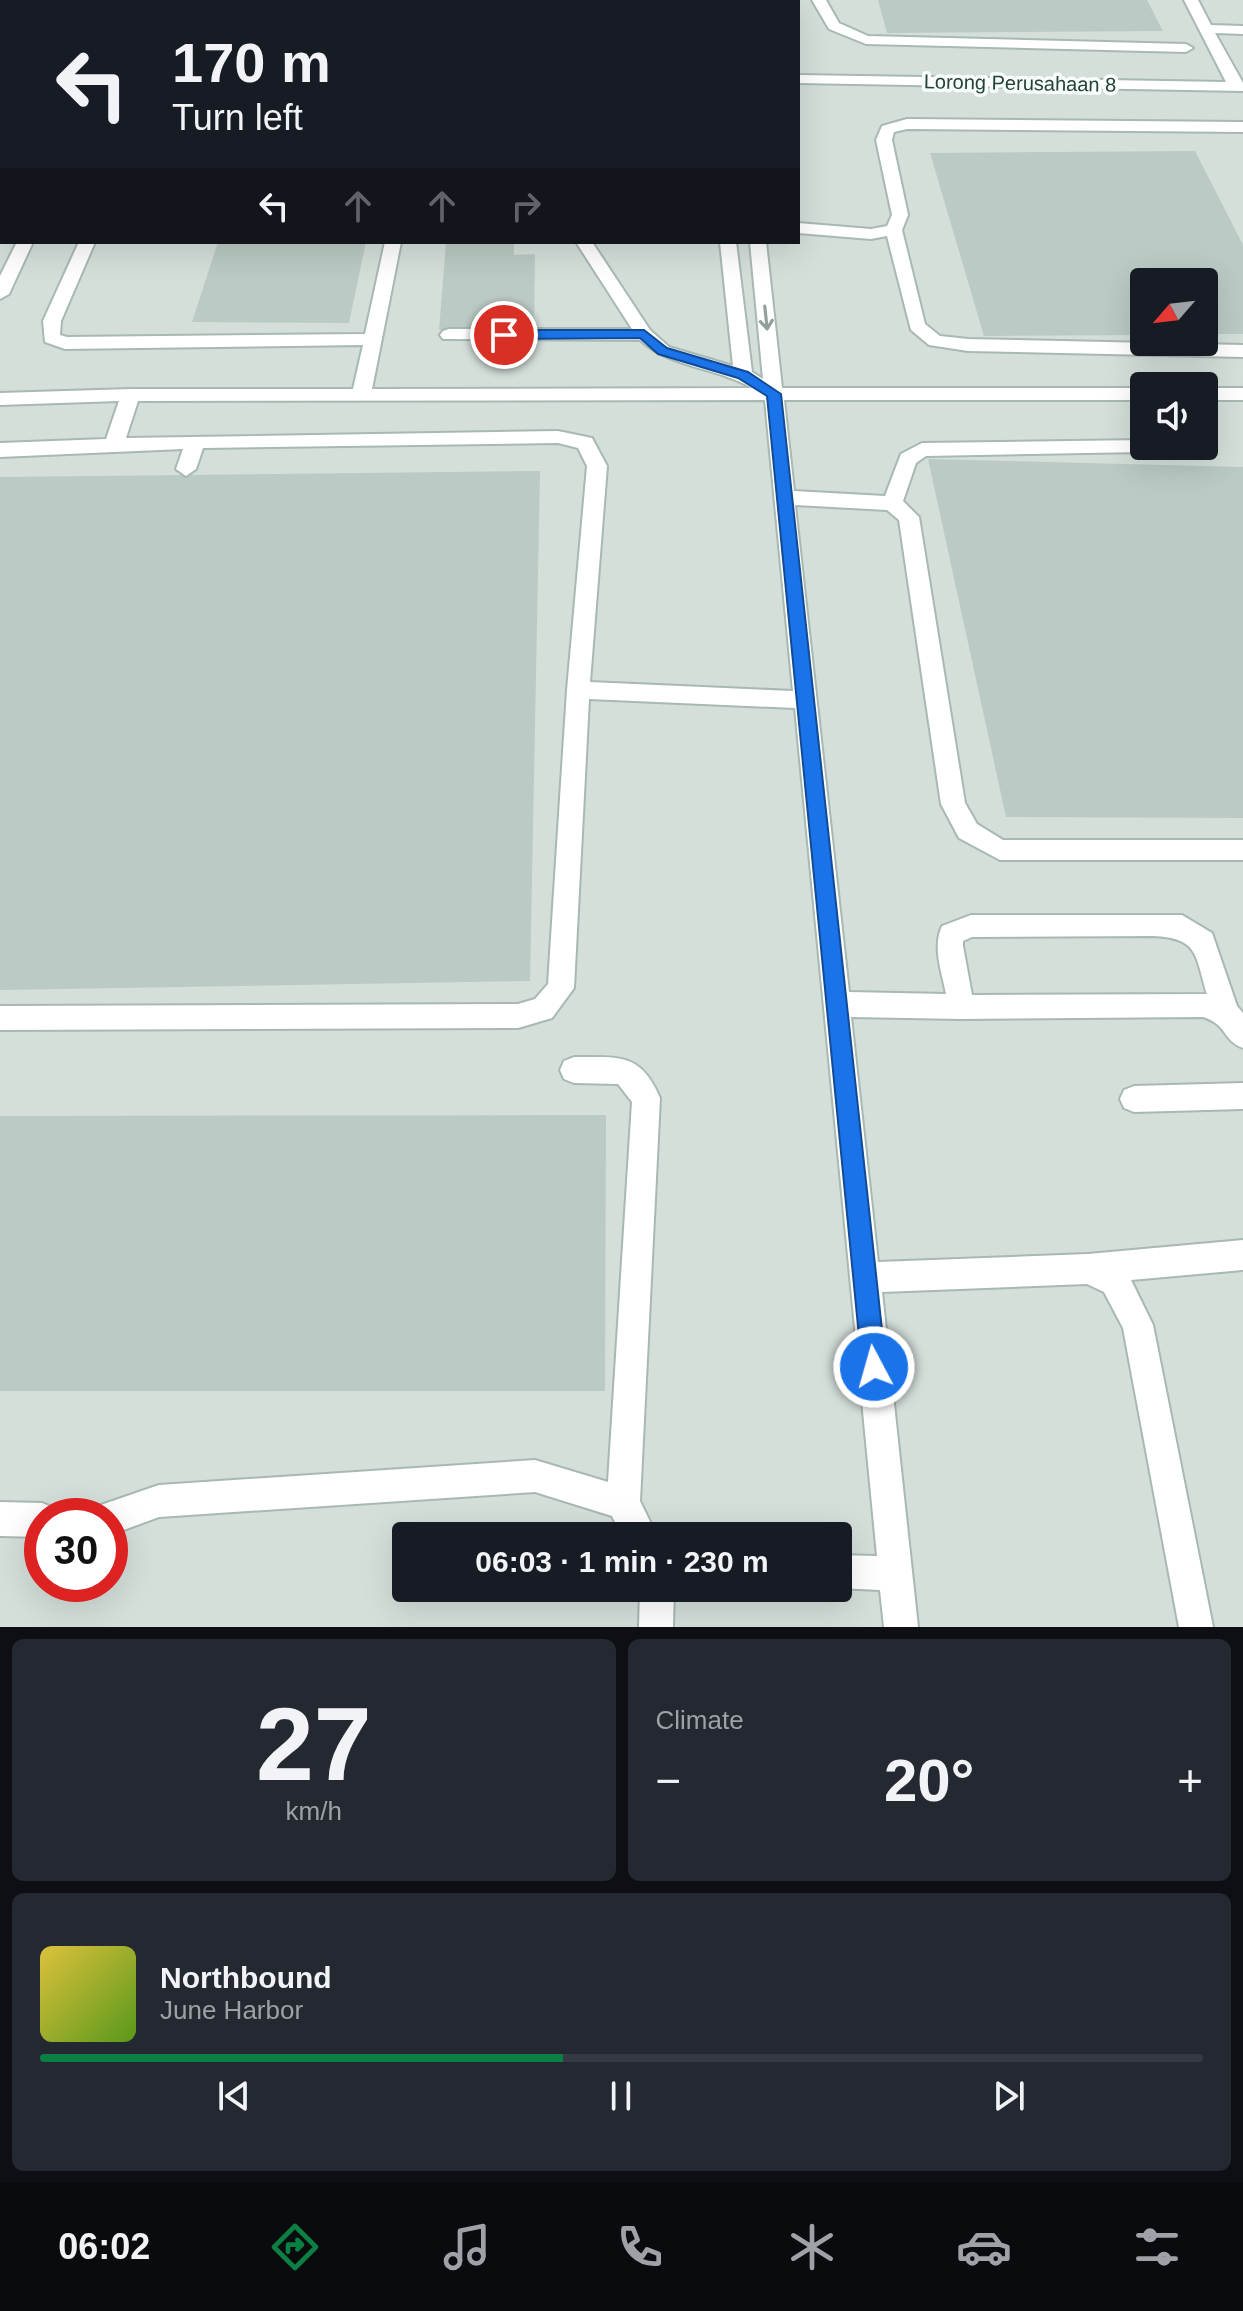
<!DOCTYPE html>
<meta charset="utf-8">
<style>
body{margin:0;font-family:Arial,sans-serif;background:#242831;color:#f1f3f6;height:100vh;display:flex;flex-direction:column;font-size:30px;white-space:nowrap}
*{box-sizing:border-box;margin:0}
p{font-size:26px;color:#9ea1a6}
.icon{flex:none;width:44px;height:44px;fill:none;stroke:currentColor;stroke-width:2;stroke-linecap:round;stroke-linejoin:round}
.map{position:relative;height:1627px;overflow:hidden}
.side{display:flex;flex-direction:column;gap:12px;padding:12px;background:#0d0f14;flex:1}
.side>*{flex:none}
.top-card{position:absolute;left:0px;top:0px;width:800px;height:244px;box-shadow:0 8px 32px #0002;background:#171b24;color:#f1f3f6;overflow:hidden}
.needle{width:52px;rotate:242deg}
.tools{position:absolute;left:1130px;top:268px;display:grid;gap:16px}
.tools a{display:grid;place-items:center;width:88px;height:88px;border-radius:8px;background:#171b24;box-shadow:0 8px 32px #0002;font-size:40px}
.speed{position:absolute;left:24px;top:1498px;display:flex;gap:16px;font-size:40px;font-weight:700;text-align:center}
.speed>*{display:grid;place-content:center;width:104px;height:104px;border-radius:50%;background:#171b24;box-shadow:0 8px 32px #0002;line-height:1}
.speed .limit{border:12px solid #d22;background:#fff;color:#111}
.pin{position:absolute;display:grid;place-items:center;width:68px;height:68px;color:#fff;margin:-34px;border:4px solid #fff;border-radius:50%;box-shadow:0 2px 8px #0007}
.me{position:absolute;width:88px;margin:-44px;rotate:354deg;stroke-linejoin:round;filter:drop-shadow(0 0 6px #0008)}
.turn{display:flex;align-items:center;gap:28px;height:168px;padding:0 40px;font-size:36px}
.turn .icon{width:104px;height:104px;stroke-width:2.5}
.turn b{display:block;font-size:56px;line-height:68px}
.lanes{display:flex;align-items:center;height:76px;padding:0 40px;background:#0003;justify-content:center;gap:40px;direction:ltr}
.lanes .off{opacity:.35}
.big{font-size:60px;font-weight:800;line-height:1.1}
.side .widget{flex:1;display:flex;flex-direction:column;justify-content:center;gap:12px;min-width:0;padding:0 28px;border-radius:12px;background:#242831}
.side .dial{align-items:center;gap:0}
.dial b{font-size:104px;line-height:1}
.song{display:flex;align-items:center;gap:24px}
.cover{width:96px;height:96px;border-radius:12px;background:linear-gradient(135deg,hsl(50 70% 55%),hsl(90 70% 35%))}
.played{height:8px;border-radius:4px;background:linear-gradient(90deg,#0b8043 45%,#363941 45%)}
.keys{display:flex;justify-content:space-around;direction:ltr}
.heat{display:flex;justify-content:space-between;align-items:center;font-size:44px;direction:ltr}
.side .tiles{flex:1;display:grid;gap:12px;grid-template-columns:1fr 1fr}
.widget:last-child{grid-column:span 2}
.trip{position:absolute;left:392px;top:1522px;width:460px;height:80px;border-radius:8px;background:#171b24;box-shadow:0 8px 32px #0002;font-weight:800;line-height:80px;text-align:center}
.tabs{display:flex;height:128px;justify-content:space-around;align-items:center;background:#090b0e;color:#9ea1a6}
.tabs .icon{width:56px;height:56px}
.tabs .selected{color:#0b8043}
.tabs b{font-size:36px;color:#f1f3f6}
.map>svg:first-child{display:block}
.built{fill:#d4dfda;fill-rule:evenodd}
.building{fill:#bbcac4}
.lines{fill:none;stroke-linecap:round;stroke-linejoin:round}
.minor-casing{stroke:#a8b8b2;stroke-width:4}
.minor{fill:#fff;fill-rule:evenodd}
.oneway{stroke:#92a09c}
.route{fill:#1a73e8;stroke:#114b97;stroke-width:2}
.labels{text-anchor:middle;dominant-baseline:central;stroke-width:7;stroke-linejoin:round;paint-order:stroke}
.far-street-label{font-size:20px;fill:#24423a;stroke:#f7fbf9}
</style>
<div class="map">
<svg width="1243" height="1627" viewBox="0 0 1243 1627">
<rect width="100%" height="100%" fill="#e6efeb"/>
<path class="built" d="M0,0H1243V1627H0ZM2,2H798V242H2ZM1144,282H1204V342H1144ZM1144,386H1204V446H1144ZM42,1516H110V1584H42ZM406,1536H838V1588H406Z"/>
<path class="building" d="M878,0H1147L1163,31L887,33Z
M1195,151L1243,245V334H1204V282H1144V335L984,336L930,153Z
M218,242H366L349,323L192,322Z
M446,242H514V255L535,254L534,328L439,330Z
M928,459L1243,467V818L1006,817Z
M540,471L530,981L0,990V477Z
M606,1115L605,1391H0V1116Z"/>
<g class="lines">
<defs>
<path id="minor" d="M428,0H442V2H428Z
M726,0H740L741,2H727Z
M812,0H826L839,23L868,36L1186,44L1193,48L1186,52L866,44L829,29Z
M1184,0H1198L1211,25L1243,26V34L1215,33L1243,83V91L798,83V75L1226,82Z
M0,68H2V76H0Z
M907,119L1243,122V132L907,129L894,132L892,140L908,215L902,230L925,324L940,336L968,339L1243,345V357L968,351L929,345L911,330L887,236L871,239L798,233V223L871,229L887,226L892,215L876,140L882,126Z
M0,137H2V147H0Z
M17,242H33L9,294L0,299V276Z
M79,242H95L61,321L60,335L67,337L365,334L385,242H401L372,389L752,388C716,367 671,368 640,340L443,339L440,335L443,331L449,329H632L576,242H592L650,330L669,347L733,366L720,242H736L752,372L763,379L750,242H766L782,388H1144V400H784L794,491L885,496L901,454L922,443L1144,440V446H1154L1144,452L926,456L916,463L903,501L919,517L965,803L977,824L1003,840H1243V860H1000L959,838L941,804L899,520L887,510L795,505L849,992L946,994C942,973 932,947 942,926L971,915H1182L1212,933L1237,1006L1243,1013V1048C1222,1040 1228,1025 1203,1017L961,1019L851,1017L878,1262L1088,1254L1243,1240V1270L1131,1280L1153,1325L1213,1627H1179L1123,1328L1104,1292L1087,1284L882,1292L918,1627H884L880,1590L836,1588L838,1555L877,1556L795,708L589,699L574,988L552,1018L518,1028L0,1030V1006L518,1004L535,999L548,984L567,690L587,466L578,448L558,443L203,448L196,469L186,476L176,469L183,449L0,457V443L106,439L119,401L0,405V393L131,389H353L363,345L65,349L45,342L43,321ZM765,400L793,691L590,682L607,466L592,438L558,431L126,438L138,401ZM1153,936C1199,938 1195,955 1207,994L972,995L963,946V941L972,937Z
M1204,388H1243V400H1204Z
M574,1057C618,1058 640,1051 660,1098L640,1501L657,1536H622L612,1516L535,1492L159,1517L110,1535V1516H94L98,1506L159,1485L535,1460L608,1482L632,1102L618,1084L574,1083L564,1079L560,1070L564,1061Z
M1243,1083V1109L1134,1112L1124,1108L1120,1099L1124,1090L1134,1086Z
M0,1502L42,1503L54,1508L57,1516H42V1537L0,1536Z
M640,1588H674L673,1627H639Z"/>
</defs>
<use href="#minor" class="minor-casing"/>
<use href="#minor" class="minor"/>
</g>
<defs><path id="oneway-shaft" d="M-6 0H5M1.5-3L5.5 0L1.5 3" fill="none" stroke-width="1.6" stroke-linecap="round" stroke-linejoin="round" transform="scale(2)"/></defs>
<use class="oneway" href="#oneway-shaft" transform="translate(766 318) rotate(84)"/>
<path class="route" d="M644,330L667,348L748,372L781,394L886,1367L882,1375L874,1378L865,1375L862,1367L767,396L738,378L658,354L640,338L504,339L498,335L504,330Z"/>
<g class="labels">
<g class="far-street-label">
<text transform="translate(1020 83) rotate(1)">Lorong Perusahaan 8</text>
</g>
</g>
</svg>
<div class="tools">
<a><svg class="needle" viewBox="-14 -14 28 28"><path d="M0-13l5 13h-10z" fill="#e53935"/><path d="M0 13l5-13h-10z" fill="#9ea1a6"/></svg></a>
<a><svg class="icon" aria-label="sound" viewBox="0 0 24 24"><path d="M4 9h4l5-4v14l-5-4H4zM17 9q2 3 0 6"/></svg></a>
</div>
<div class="speed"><div class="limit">30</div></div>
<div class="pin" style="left:504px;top:335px;background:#d93025"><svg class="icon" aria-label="arrive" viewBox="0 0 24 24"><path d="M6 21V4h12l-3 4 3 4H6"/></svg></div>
<svg class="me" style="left:874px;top:1367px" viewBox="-20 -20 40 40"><circle r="17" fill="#1a73e8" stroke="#fff" stroke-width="3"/><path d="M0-11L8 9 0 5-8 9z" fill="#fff"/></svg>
<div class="trip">06:03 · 1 min · 230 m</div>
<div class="top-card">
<div class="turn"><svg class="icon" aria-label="left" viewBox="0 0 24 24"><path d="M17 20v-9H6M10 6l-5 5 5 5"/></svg><div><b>170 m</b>Turn left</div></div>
<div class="lanes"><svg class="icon" aria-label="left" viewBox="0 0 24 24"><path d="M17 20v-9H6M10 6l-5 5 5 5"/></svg><svg class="icon off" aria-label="ahead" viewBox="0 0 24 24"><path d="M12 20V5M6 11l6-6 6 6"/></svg><svg class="icon off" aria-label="ahead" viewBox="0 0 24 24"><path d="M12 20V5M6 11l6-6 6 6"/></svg><svg class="icon off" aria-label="right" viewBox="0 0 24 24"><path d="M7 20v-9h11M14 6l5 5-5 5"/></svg></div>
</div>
</div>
<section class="side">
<div class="tiles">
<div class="widget dial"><b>27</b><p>km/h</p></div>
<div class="widget"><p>Climate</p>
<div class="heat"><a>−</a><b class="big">20°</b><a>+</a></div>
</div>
<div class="widget">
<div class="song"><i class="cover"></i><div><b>Northbound</b><p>June Harbor</p></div></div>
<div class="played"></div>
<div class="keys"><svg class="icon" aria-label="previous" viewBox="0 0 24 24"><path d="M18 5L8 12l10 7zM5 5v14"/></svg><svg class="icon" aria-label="pause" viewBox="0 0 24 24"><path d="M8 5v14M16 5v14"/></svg><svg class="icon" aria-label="next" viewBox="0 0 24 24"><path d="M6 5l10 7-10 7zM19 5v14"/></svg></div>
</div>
</div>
</section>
<nav class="tabs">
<b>06:02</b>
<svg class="icon selected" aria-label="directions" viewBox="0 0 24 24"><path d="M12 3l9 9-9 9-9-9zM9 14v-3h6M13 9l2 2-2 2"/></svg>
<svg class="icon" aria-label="music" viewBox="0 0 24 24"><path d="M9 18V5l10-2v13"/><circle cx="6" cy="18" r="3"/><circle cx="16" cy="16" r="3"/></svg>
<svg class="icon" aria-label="phone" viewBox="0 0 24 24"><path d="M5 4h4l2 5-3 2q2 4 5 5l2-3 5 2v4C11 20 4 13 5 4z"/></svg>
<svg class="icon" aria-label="climate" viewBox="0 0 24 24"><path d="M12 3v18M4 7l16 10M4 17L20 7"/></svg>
<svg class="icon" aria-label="car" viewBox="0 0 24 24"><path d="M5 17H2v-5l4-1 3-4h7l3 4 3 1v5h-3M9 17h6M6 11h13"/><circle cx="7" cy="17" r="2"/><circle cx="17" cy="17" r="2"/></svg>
<svg class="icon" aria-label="filters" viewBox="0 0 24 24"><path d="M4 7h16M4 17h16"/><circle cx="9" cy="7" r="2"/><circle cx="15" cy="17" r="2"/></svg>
</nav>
